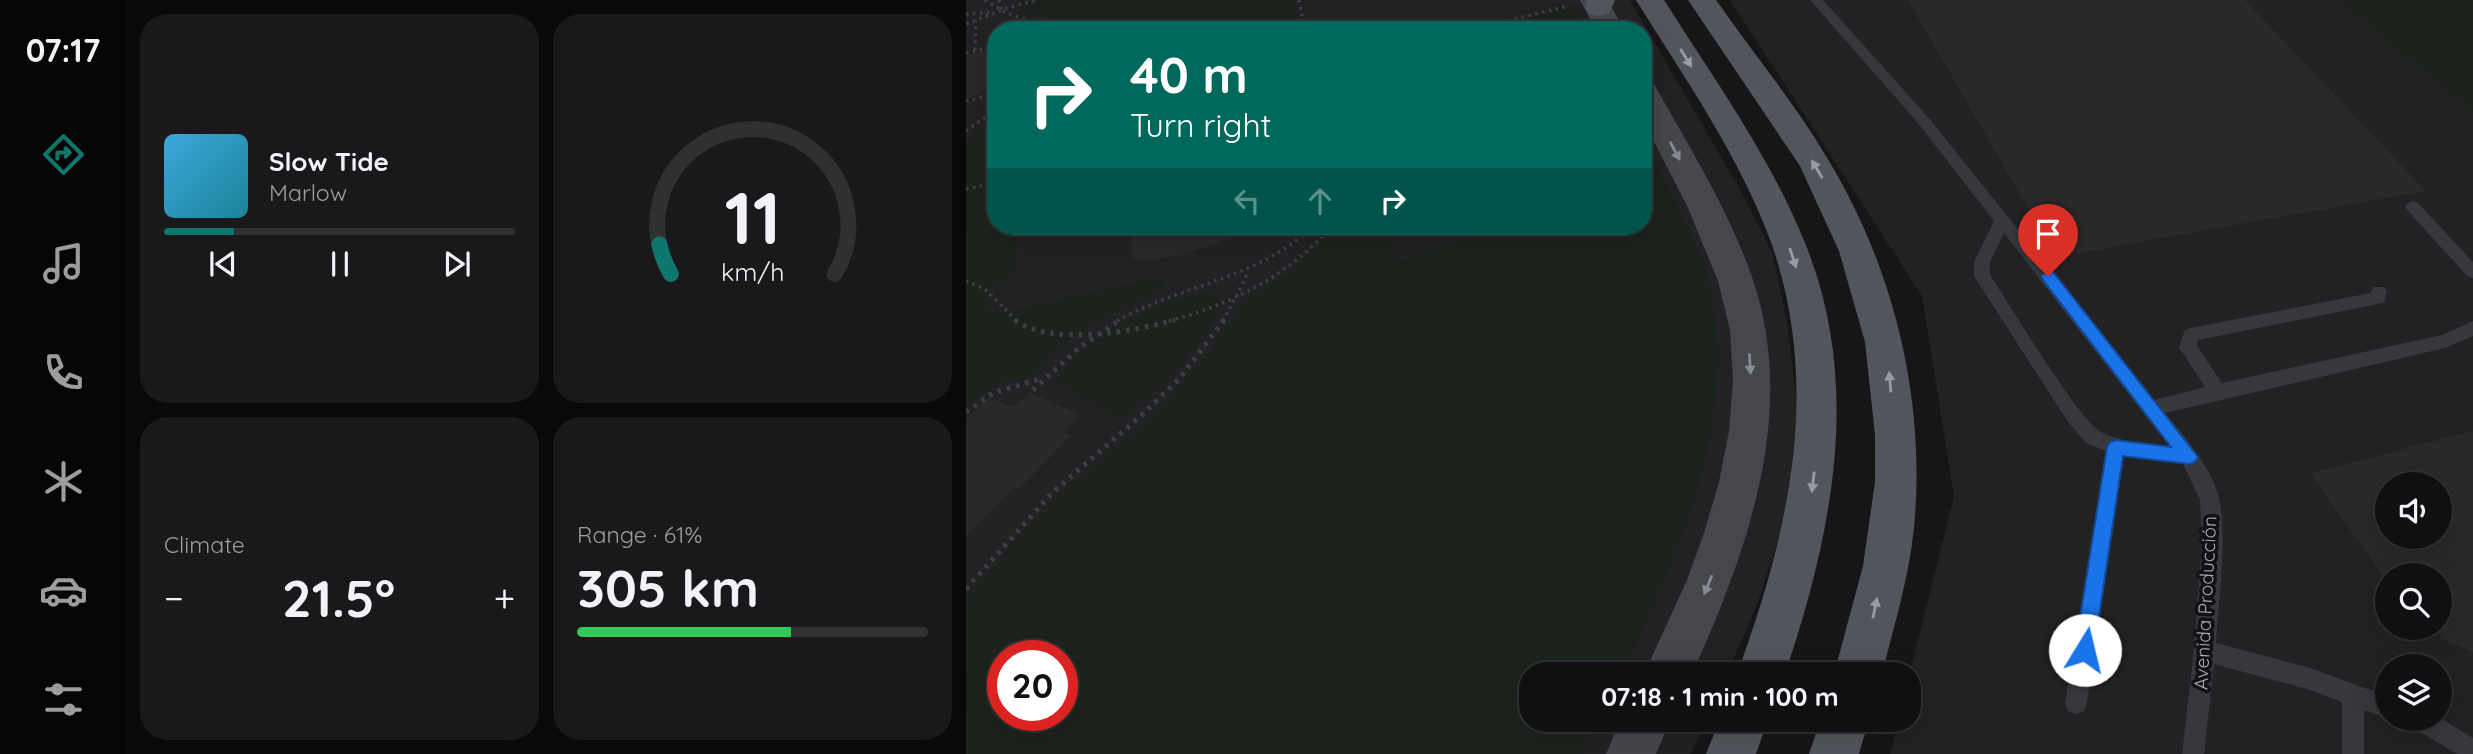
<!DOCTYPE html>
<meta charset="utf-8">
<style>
body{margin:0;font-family:Quicksand,sans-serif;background:#19191b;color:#f1f3f6;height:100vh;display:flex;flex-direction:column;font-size:26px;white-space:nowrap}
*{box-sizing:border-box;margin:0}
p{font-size:23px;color:#9c9d9f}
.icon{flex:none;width:38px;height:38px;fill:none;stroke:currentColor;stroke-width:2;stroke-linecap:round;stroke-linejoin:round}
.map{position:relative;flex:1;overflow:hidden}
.side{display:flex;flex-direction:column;gap:14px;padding:14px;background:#09090a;width:840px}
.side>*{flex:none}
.top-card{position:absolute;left:21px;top:21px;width:665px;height:214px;border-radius:28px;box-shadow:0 7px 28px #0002,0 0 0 2px #303032;background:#00695c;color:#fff;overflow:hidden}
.fabs{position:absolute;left:1409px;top:472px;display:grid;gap:14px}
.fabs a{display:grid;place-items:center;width:77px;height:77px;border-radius:50%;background:#101012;box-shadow:0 7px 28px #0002,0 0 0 2px #303032;font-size:35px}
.speed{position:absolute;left:21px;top:640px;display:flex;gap:14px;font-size:35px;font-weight:700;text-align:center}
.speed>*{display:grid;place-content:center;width:91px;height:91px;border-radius:50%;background:#101012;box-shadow:0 7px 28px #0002,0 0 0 2px #303032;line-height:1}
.speed .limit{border:10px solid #d22;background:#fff;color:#111}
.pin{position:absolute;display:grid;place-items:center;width:60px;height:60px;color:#fff;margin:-72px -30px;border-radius:50% 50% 50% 0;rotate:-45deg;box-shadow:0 0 7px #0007}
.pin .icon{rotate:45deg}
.me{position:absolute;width:77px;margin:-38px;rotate:9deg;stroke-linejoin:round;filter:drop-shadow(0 0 5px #0008)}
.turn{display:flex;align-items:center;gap:24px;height:147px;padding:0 28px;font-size:32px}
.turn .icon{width:91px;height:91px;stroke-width:2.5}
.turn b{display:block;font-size:49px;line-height:60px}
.lanes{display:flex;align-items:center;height:66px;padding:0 28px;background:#0003;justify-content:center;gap:35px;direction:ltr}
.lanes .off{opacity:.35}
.big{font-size:52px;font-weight:800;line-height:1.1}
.side .tile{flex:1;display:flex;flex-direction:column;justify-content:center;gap:10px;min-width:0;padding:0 24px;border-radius:28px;background:#19191b}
.side .dial{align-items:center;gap:0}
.dial svg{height:182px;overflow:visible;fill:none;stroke:#303032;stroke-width:7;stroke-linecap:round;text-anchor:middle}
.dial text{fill:#f1f3f6;stroke:none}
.song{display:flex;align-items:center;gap:21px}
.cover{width:84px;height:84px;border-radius:10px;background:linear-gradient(135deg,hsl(200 70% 55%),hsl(190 70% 35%))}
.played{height:7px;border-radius:4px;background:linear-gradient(90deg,#0f766e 20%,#303032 20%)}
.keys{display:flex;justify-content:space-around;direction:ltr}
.heat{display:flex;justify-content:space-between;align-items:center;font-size:38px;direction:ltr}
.charge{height:10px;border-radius:5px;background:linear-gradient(90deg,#34c759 61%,#303032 0)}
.side .tiles{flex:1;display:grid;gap:14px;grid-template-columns:repeat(2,1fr)}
.trip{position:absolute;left:553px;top:662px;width:402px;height:70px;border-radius:28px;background:#101012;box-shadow:0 7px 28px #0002,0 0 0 2px #303032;font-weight:800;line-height:70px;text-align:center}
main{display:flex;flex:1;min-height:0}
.tabs{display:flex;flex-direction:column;width:126px;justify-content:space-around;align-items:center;background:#060607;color:#9c9d9f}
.tabs .icon{width:49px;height:49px}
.tabs .on{color:#0f766e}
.tabs b{font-size:32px;color:#f1f3f6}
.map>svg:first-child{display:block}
.built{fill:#222225;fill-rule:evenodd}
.green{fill:#1c231d;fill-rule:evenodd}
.building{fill:#29292c;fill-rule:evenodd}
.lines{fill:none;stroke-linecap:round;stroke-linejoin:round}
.path-far1{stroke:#3d3f44;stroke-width:3.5;stroke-dasharray:2.5 4.5;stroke-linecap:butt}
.path{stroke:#3d3f44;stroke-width:5;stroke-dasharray:3.5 6;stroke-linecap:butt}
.lane{fill:#37383d;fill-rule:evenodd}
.secondary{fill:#45474d;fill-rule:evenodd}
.primary{fill:#53555c;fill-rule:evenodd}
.oneway{fill:#979ba6}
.oneway2{fill:#858993}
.route{fill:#1a73e8;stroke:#114b97;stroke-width:2}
.labels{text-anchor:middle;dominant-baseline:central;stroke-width:7;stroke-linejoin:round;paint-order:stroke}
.street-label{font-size:19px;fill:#a8adb8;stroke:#111113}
</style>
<main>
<nav class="tabs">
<b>07:17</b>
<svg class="icon on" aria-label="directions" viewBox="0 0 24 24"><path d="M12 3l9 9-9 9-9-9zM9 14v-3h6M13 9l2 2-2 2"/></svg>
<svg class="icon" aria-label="music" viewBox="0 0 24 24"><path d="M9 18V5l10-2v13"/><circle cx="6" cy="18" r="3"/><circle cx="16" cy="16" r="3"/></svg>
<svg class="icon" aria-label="phone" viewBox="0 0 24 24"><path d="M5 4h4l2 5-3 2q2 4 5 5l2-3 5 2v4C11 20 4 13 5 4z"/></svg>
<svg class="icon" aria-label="climate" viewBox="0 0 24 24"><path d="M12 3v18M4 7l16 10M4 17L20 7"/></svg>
<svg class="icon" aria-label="car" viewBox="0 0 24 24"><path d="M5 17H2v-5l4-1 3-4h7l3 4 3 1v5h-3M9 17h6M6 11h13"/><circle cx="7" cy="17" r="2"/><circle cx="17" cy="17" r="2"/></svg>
<svg class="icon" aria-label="filters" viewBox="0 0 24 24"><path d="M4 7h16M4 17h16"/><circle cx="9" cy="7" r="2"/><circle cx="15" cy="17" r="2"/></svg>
</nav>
<section class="side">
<div class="tiles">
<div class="tile">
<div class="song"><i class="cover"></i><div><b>Slow Tide</b><p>Marlow</p></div></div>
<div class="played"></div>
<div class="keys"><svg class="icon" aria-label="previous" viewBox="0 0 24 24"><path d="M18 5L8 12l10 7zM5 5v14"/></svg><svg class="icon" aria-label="pause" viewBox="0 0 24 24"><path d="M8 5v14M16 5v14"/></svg><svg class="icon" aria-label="next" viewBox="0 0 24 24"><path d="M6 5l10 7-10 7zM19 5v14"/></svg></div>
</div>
<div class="tile dial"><svg viewBox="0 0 100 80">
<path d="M14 69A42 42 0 1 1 86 69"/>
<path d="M14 69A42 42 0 0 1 9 56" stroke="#0f766e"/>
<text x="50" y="56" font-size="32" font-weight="700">11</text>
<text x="50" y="72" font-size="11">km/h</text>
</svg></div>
<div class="tile"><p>Climate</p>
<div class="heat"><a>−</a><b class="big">21.5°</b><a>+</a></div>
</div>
<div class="tile"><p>Range · 61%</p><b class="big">305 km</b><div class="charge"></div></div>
</div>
</section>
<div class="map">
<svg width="1507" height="754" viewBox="0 0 1507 754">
<rect width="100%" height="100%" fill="#161618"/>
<path class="built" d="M0,0H664L773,188L806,252L821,322L831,405L822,509L792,602L761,674H565V719H740L725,754H0ZM30,30H677V226H30ZM37,656H96V716H37Z
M764,0H1379L1507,108V754H924L933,719H943V677L988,496L956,296ZM1421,485H1474V537H1421ZM1421,576H1474V628H1421ZM1421,667H1474V719H1421Z"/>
<path class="green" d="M54,0H328L334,29L117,30L62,10Z
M1373,0H1507V112Z
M609,6L621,30H508Z
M30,119V226H53L47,274C29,280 9,297 29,315L197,276L198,289L126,324L84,356L73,370L58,379L40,380L0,404V141Z
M677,142C695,177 718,214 733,251C786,390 716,550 655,674H565V719H632L615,754H0V601L47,544L90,499L168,433L209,392L246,348L281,299L338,262L372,226H420L430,262L542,226H677ZM96,656V716H37V656Z
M246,290L258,300C239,348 196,384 159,419L90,383C126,331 185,303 246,290Z"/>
<path class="building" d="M942,0H1279L1460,191L1090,257Z
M30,48V86L0,99V56Z
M164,226H287L288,229L220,254L186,260L167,259Z
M63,392L114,415L97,432L105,436L53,489L49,487L0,537V418L23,397L47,408Z
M1507,431V652L1474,638V576H1421V582L1344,473ZM1421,485H1474V537H1421Z"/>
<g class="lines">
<path class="path-far1" d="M19,0L36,11L89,30
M33,0L36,10
M333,0L339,30
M0,14L28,12
M0,24C27,14 45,5 73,0
M472,30H490
M501,30L599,7
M9,50L10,21
M0,53L30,46
M23,97L30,107
M0,101L30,94
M0,131L30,110
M0,189L30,183
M0,281L19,289L51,321
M151,321C216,284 293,279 347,226
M203,321C266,304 322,276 366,226
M257,321L283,271"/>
<path class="path" d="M49,320C85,347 169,331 209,320
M67,390L114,347L154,320
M0,412L27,393L77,378
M0,589L86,493L177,414L214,378L258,320"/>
<path class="lane" d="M844,0H857L962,117L1189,400L1239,387L1213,347L1219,330L1225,328L1405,293L1407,287H1419L1421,292L1418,302L1407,305L1232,340L1231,346L1256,383L1476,335L1507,321V336L1479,348L1199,413C1219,438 1245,466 1253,498C1262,532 1252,606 1250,643L1341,667L1421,696V718L1398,710V754H1376V702L1341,689L1248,664L1238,754H1216L1228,651L1236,543L1234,500L1217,464L1158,456L1121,703L1118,711L1110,714L1102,711L1099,703L1140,451L1120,443L1102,422L1008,276V262L1028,221L952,123ZM1038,233L1203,446C1181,443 1155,443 1135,432C1113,421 1043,303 1024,275V262Z
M1447,201L1452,203L1507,262V278L1501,276L1442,211L1439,207L1442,203Z
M1474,718L1507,738V754H1491L1446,727L1443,719Z"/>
<path class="secondary" d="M614,0H642L658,30H630Z
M677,81L688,84L692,91C726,152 765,214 787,280C832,413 781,552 726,674H678L721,580L738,533L753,482L763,431L767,380L764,330L752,281L722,208L677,120Z
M655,719H705L690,754H640Z"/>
<path class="primary" d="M621,0H649L643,14L633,16L623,14L619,8Z
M670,0H698C748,79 804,156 839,243C897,385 866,534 819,674H771C822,535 856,390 806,245C775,158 719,79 670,0Z
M722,0H750C787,53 830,105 863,161C929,271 960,401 948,528C943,577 928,626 916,674H868L897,566L909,482V435L899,342L873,251L834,166Z
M754,719H802L790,754H740Z
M855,719H903L893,754H843Z"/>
</g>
<defs><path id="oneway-solid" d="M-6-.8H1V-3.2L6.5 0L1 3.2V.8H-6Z" transform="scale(1.75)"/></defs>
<g class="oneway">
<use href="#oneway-solid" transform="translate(720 58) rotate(58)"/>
<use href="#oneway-solid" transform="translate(851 169) rotate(-120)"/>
<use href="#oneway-solid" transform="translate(827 258) rotate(72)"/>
<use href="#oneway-solid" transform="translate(924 382) rotate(-95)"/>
<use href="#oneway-solid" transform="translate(847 482) rotate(97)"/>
<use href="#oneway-solid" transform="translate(909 608) rotate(-78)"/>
</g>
<g class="oneway2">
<use href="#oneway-solid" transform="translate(709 151) rotate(62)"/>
<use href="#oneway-solid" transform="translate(784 364) rotate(87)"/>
<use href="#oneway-solid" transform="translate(742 585) rotate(112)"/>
</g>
<path class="route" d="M1082,271L1087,272L1232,457L1229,462L1223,464L1157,456L1128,650L1126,657L1119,660L1112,657L1109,650L1141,447L1144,442L1150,440L1205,447L1077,280L1075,276Z"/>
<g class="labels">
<g class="street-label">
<text transform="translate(1239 603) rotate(-87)">Avenida Producción</text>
</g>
</g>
</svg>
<div class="fabs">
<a><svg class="icon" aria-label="sound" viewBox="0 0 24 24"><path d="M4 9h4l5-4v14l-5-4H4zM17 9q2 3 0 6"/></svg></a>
<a><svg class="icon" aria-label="search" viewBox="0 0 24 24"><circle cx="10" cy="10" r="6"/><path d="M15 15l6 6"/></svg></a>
<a><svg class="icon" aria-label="layers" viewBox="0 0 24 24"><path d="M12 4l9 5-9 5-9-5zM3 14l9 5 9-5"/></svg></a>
</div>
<div class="speed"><div class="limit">20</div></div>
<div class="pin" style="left:1082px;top:276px;background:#d93025"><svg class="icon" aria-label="arrive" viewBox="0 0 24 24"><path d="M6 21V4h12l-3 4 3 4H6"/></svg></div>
<svg class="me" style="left:1119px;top:650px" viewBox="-20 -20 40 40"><circle r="19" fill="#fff"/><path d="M0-13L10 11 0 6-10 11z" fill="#1a73e8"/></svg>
<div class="trip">07:18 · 1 min · 100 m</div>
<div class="top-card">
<div class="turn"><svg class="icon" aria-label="right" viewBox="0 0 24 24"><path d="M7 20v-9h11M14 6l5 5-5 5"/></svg><div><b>40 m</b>Turn right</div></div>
<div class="lanes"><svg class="icon off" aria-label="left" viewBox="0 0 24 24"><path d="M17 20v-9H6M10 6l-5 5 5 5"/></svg><svg class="icon off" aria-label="ahead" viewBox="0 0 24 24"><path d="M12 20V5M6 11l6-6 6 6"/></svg><svg class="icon" aria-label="right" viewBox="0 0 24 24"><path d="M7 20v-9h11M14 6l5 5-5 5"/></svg></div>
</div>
</div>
</main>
